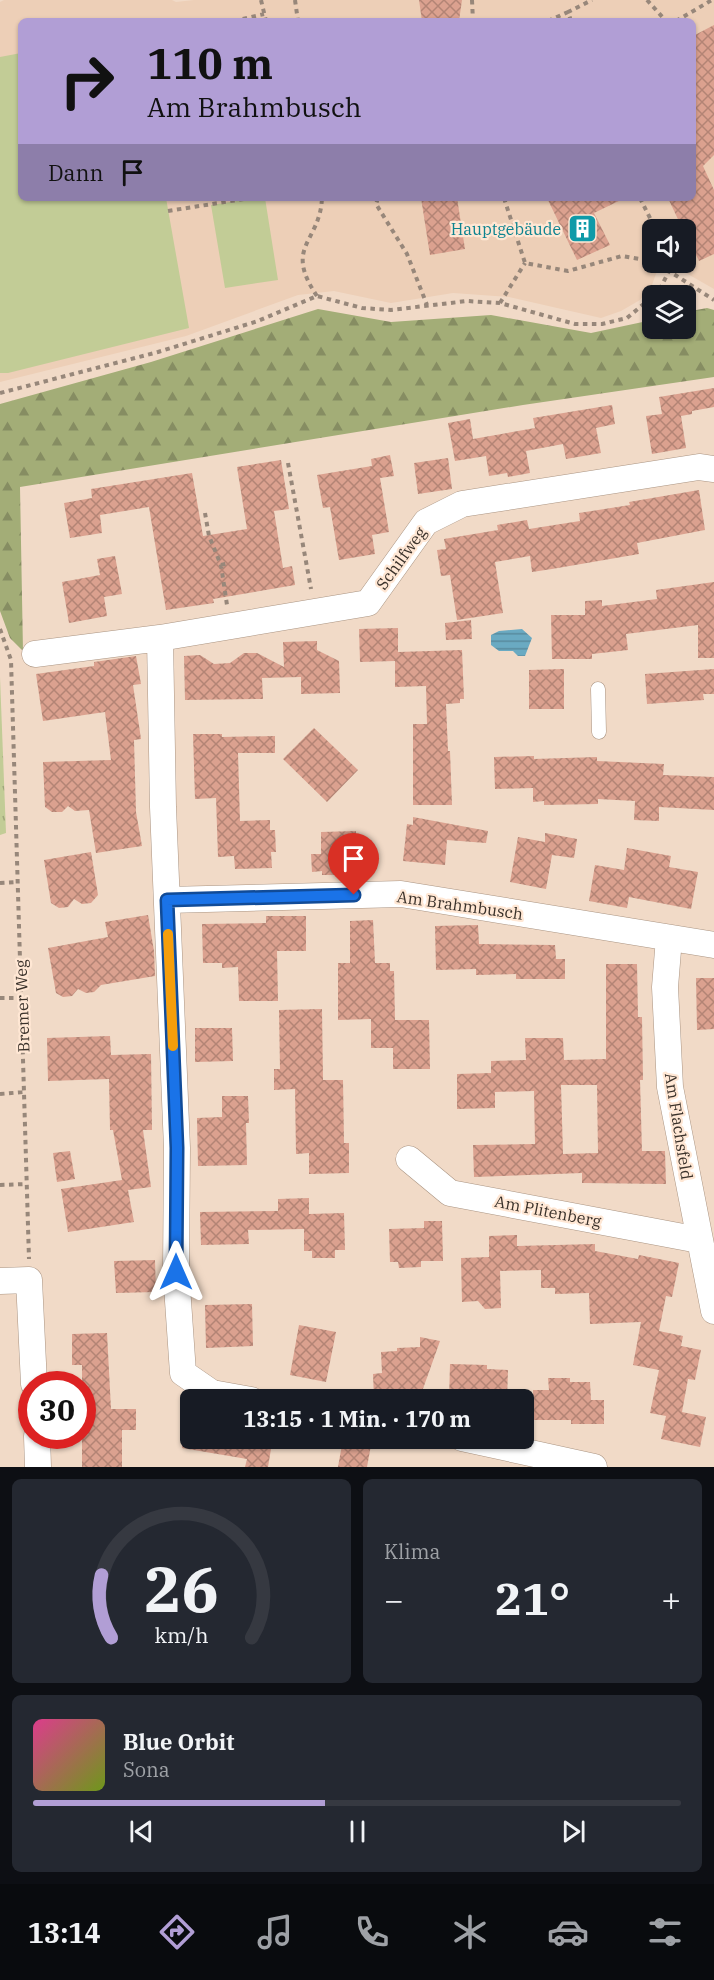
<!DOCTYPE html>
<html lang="de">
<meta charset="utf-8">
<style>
body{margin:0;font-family:"IBM Plex Serif",serif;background:#242831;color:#f1f3f6;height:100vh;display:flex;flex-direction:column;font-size:22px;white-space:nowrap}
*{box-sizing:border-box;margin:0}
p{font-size:20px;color:#9ea1a6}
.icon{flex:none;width:33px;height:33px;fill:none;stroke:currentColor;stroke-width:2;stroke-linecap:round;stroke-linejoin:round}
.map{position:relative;height:1467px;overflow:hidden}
.side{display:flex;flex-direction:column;gap:12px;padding:12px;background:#0d0f14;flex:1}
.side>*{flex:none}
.guide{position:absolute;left:18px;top:18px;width:678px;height:183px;border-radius:9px;box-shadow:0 2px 4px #0004;background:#b19ed5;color:#111;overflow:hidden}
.fabs{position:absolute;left:642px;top:219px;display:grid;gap:12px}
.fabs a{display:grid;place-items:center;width:54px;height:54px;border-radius:9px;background:#171b24;box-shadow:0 2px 4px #0004;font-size:30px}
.speed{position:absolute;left:18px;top:1371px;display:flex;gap:12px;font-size:30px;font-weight:700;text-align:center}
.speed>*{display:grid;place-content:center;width:78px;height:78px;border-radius:50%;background:#171b24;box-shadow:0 2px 4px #0004;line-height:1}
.speed .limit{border:9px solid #d22;background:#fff;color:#111}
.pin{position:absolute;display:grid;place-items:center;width:51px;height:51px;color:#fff;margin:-62px -26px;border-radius:50% 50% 50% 0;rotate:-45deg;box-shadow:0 0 6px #0007}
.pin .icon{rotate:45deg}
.me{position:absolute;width:66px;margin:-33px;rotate:0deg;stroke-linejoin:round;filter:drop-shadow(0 0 4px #0008)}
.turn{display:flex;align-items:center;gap:21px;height:126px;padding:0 30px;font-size:27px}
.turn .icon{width:78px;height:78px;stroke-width:2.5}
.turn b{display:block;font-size:42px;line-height:51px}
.then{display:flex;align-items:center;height:57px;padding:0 30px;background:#0003;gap:12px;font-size:22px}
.big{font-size:45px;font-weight:700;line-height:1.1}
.side .card{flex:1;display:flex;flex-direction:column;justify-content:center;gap:9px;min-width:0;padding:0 21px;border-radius:9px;background:#242831}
.side .dial{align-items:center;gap:0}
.dial svg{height:156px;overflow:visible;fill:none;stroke:#363941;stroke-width:7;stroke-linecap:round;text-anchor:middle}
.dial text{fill:#f1f3f6;stroke:none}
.song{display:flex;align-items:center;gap:18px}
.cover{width:72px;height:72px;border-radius:9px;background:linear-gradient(135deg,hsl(330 70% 55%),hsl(80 70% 35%))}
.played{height:6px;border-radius:3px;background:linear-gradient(90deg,#b19ed5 45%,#363941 45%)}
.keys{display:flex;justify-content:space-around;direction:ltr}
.heat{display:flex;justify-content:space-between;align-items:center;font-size:33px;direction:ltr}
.side .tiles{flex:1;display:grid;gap:12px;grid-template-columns:1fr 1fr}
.card:last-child{grid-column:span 2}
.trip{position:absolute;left:180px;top:1389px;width:354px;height:60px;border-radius:9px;background:#171b24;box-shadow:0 2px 4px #0004;font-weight:700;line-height:60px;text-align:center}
.menu{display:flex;height:96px;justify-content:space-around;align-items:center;background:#090b0e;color:#9ea1a6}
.menu .icon{width:42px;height:42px}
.menu .current{color:#b19ed5}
.menu b{font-size:27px;color:#f1f3f6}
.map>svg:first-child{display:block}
.built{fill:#edcfb7;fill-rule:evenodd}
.grass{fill:url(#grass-tufts)}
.forest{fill:url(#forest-firs)}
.garden{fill:#c2cc96}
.water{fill:url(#water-rules)}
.building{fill:url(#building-cross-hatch);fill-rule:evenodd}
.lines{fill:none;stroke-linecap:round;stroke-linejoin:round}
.lane-casing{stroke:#aa9482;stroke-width:15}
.street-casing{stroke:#aa9482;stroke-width:27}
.path{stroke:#97877a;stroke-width:4;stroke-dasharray:4.5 4.5;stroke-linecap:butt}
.lane{stroke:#fff;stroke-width:14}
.street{stroke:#fff;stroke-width:26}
.route-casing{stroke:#114b97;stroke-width:15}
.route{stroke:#1a73e8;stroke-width:10}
.slow{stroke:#f59e0b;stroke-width:10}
.labels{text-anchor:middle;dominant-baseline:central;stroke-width:4.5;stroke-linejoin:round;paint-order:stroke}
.culture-label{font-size:16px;fill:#0d838f;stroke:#ffe7d4;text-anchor:end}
.street-label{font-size:16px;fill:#3a312a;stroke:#ffe7d4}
</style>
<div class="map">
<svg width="714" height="1467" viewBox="0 0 714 1467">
<defs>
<pattern id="grass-tufts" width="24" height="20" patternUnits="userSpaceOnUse" patternTransform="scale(1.5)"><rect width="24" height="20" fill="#c2cc96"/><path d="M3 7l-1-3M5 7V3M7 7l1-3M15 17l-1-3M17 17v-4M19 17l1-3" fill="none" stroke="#9fa67b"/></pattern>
<pattern id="forest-firs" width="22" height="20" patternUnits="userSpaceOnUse" patternTransform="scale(1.5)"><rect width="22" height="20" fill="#a3ad77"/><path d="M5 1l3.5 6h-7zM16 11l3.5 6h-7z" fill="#868d62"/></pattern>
<pattern id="water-rules" width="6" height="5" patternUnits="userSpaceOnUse" patternTransform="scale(1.5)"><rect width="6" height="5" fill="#6aaac2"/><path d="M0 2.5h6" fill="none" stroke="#588b9e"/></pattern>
<pattern id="building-cross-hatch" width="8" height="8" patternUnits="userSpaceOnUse" patternTransform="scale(1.5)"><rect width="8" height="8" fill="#dba18f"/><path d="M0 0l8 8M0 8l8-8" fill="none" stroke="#b38475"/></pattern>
</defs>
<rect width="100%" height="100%" fill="#f1dac7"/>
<path class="built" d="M4,0H172L176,2L194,0H714V289L679,269L658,268L652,285L640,300L621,311L601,318L509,297L453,293L391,303L334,291L298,295L186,336L0,382V2ZM21,21H693V198H21ZM652,230H686V262H652Z"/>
<path class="grass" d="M0,677L6,833L0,835Z"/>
<path class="forest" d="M707,308L714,310V377L523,405L20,487L23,651L10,638L0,611V404L151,362L318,309L391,322L491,315L591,333L652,320V328H686V312Z"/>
<path class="garden" d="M21,53V198H166L189,328L8,373H0V57Z
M256,198H265L278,280L225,288L211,205Z"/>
<path class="water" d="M522,629L532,638L525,656H518L513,651H499L491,645V635L499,631Z"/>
<path class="building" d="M419,0H462L459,21H422Z
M714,25V155L703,166L714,190V254L699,261L686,234V230H683L668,198H693V36Z
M421,198H457L465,249L430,255Z
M547,198H625L594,213L610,245L577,260Z
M714,388V407L692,411V414L681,416L686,448L652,454L646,416L662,414L659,397Z
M612,405L615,424L596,428L601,453L566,459L563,444L526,451L530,473L508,477L507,473L489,476L486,456L455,461L448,423L470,419L473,439L535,428L533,418Z
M390,455L394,476L380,478L389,532L372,535L375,554L339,560L330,507L323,508L317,475L372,466L371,459Z
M448,458L452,489L418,494L414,463Z
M281,460L289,509L274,511L283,568L292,566L295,585L213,599L214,603L166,610L149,507L100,515L102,533L70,538L64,503L92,498L91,489L192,473L203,536L247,529L237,467Z
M699,490L705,530L637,543L639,554L552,569L532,572L530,556L495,562L503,613L457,620L450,575L441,576L437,550L446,549L444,539L498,530L497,525L527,520L529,529L580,521L579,513L630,505L629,502Z
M115,556L122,594L104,597L107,616L69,623L62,582L100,575L97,559Z
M714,582V658H698V625L626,634L628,650L592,654V659H552L551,615H585V601L602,600V606L657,599L656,590Z
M471,620L472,639L446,640L445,623Z
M398,628V652L462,650L464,699H460V703L446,704L448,751H450L452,805H413V724H427L426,686L395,687V661L360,662L359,629Z
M317,641V650L339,661L340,693L301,694V677L262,678L263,699L185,700L184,656L200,655L214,664L230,663L244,653H257L284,667L283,642Z
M136,656L141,684L133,685L141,739L134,740L136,812L142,846L96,853L89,810L75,811L68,806L62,812H52L45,807L43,762L111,760L105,712L43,721L36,674L94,666V662Z
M564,669V709H529V670Z
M714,669V694H703L704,700L647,704L645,674Z
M314,728L358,770L327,802L283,759Z
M193,734H222V737L275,736V753H238L240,821L270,820V830H275L276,852H271L272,868L235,869L234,856L218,857L216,798L195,799Z
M534,756V759L597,757V761L664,764L663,775L714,777V810L659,807V821L634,820L635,801L598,799V804L544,805V801L533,802V788L495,789L494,757Z
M413,817L488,831L486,843L447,840L445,865L403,861L407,824L413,825Z
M356,831L357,875H322V871L312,872L311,854H321V832Z
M545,833L577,839L574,858L552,855L546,889L510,882L518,837L545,842Z
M627,848L671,856L669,867L698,872L691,909L629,897L627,908L589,901L595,865L624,870Z
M91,852L98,895L91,903L82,904L74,899L68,907L59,908L51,903L44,860Z
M148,915L154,951L155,976L101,985L94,992L86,993L78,989L72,996L63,997L56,993L48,948L108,937L105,922Z
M266,916H306V951H277L278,1001H239L238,967L222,968V963H203L202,924L266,923Z
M373,920L375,963H390V971H394L395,1020H429L430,1069H393V1048H371V1019L338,1020V963H350V921Z
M478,925L479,944L555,945L556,959H565V979H516V974L476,975V969L436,970L435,926Z
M606,964H637L638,1017H642L643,1080H640L642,1151H665L666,1184L582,1183V1173L474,1177L473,1145L535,1144L534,1091L495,1092V1108L457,1109V1074L491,1073V1061L526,1060L525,1038H563L564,1060L606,1059ZM561,1085H597L598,1153L563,1154Z
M696,978H714V1029L697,1030Z
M322,1009L323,1080H343L344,1143H349V1173L309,1174V1153L296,1154L295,1089L274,1090V1069H280L279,1010Z
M195,1028H232L233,1061L195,1062Z
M110,1036L111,1055L151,1054L152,1130H143L151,1187L128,1190L134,1222L68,1232L61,1189L122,1180L113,1130H110L109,1079L48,1081L47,1038Z
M222,1096H248L249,1123H246L247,1165L198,1166L197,1118L222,1117Z
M70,1151L75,1179L57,1182L53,1153Z
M309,1198V1214L344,1213L345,1250H335V1258H312V1251H304V1229L248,1230L249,1244L201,1245L200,1212L278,1211V1199Z
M424,1221H442L443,1261H421V1267L399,1268L398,1262H390L389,1229L424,1228Z
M517,1235V1246L595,1244V1251L638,1259L639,1255L679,1263L672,1297L666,1296L659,1331L683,1336L681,1346L701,1350L695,1380L688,1379L682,1412L706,1417L700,1447L661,1439L666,1416L650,1413L659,1370L633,1365L641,1322L590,1324L589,1293L555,1294V1288H541V1270L500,1271L501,1308L485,1309L478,1301L462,1302L461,1258L489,1257V1236Z
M155,1260L156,1292L116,1293L114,1261Z
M252,1304L253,1346L206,1348L205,1305Z
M299,1325L336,1332L326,1382L290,1375Z
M107,1333L111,1409H136V1430H122V1467H82V1365H72V1334Z
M420,1337L440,1341L419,1400L374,1399L373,1374L382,1373L381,1352L397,1351V1348L420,1347Z
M450,1364L487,1365V1369L508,1370L507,1400H449Z
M548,1378H570V1382H590L591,1400H604V1424H571V1420H534L533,1390H549Z
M183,1438H246L272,1443L268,1467H245L247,1459L182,1448Z
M343,1439L371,1445L367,1467H338Z"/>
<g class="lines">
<defs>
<path id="lane" d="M598,689L599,732"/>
<path id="street" d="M160,638L163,807L177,1148L176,1272L183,1373L212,1393L251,1400
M35,654L160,638L368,603L426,522L462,504L699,467L714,469
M167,900L401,894L714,945
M669,938L665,987L670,1087L714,1311
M409,1159L450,1193L699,1240
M0,1281L29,1280L34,1384
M37,1436L38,1467
M462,1438L594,1467"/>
</defs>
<use href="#lane" class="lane-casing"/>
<use href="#street" class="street-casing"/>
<path class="path" d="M261,0L266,21
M295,0L298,21
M472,0L473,21
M647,0L666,21
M234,21L264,14
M548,21L568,12
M571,21L568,12L592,0
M676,21L712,0
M378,198L376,204L407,254L427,305
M504,198L525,263L568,271L622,256L652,261
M640,198L656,230
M168,211L250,198
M661,262L667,264
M317,296C283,246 320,243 322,198
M654,296L658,293L669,271L714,300
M500,303L525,263
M0,393L158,352L258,321L317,296L362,308L391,310L467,301L500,303L575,324H602L627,318L652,297
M288,463L311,589
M205,513L209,536L221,565L227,605
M221,565L229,563
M0,629L11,660L29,1259
M0,883L18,882
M0,998H21
M0,1094L24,1092
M0,1185L26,1184"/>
<use href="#lane" class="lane"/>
<use href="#street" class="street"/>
</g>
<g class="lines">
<defs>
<path id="route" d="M176,1272L177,1148L167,900L354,895"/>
</defs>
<use href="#route" class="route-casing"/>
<use href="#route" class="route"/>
<path class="slow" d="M168,934L173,1046"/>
</g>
<defs>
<symbol id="building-square" viewBox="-11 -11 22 22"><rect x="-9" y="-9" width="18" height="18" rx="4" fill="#0f9aa8" stroke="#ffe7d4"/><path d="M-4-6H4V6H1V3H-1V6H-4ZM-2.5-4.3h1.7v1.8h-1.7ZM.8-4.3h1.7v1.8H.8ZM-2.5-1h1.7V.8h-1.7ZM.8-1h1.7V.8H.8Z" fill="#fff"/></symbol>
</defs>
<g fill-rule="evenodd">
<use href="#building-square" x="566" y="212" width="33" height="33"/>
</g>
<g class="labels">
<g class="culture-label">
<text x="561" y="229">Hauptgebäude</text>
</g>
<g class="street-label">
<text transform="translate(401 558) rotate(-54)">Schilfweg</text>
<text transform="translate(460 905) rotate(8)">Am Brahmbusch</text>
<text transform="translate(22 1006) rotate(-92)">Bremer Weg</text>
<text transform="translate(679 1126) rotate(81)">Am Flachsfeld</text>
<text transform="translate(548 1211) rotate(11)">Am Plitenberg</text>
</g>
</g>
</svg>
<div class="fabs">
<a><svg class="icon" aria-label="sound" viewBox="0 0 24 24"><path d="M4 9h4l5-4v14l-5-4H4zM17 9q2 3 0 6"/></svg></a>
<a><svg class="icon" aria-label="layers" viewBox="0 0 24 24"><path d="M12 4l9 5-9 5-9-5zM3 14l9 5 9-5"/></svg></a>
</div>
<div class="speed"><div class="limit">30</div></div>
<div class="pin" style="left:354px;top:895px;background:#d93025"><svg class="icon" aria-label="arrive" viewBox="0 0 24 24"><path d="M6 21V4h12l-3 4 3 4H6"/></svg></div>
<svg class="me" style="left:176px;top:1272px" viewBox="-20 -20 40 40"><path d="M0-17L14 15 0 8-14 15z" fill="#1a73e8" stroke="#fff" stroke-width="4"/></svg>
<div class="trip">13:15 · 1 Min. · 170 m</div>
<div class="guide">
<div class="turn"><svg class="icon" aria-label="right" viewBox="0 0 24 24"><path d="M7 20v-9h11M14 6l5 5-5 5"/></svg><div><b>110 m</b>Am Brahmbusch</div></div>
<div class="then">Dann<svg class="icon" aria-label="arrive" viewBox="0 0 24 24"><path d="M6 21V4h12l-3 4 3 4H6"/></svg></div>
</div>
</div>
<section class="side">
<div class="tiles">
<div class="card dial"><svg viewBox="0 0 100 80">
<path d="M14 69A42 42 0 1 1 86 69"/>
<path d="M14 69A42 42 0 0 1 9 37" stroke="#b19ed5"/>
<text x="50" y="56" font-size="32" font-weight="700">26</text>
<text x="50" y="72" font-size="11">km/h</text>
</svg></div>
<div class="card"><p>Klima</p>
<div class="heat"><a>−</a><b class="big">21°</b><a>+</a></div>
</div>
<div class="card">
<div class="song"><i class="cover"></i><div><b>Blue Orbit</b><p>Sona</p></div></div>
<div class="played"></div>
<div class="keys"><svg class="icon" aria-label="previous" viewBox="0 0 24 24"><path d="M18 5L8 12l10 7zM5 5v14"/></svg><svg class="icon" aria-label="pause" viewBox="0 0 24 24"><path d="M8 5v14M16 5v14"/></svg><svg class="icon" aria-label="next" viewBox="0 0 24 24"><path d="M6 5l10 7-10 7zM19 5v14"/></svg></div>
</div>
</div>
</section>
<nav class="menu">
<b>13:14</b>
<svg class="icon current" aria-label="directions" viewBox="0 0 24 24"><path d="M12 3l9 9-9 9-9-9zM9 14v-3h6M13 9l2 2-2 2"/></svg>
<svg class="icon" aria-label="music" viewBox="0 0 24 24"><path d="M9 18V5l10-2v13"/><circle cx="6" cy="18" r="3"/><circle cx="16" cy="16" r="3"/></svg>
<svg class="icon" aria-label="phone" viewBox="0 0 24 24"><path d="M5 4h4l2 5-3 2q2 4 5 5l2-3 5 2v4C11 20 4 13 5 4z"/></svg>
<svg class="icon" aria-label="climate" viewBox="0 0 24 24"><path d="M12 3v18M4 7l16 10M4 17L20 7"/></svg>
<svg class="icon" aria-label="car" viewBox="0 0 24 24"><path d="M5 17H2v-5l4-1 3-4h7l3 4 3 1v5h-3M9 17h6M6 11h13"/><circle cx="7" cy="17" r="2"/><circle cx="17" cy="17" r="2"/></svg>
<svg class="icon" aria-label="filters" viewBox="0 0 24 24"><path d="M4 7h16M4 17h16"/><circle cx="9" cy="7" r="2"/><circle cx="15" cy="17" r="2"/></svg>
</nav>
